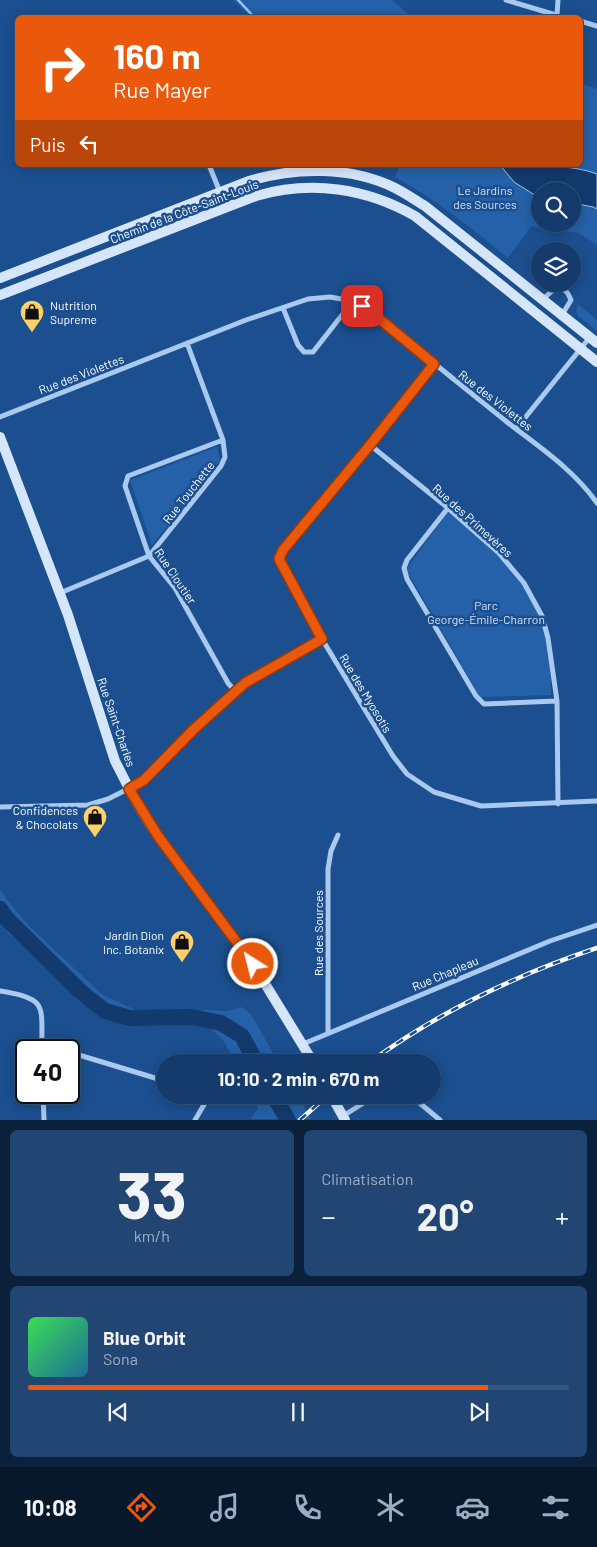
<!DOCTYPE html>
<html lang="fr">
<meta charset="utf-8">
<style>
body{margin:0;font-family:Barlow,sans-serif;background:#214673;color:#f1f3f6;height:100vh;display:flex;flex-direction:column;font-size:19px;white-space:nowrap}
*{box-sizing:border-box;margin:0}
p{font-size:16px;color:#9dadc1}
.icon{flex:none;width:28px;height:28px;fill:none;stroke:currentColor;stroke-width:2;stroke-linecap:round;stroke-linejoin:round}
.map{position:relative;height:1120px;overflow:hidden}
.side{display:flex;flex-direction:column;gap:10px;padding:10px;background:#0b203b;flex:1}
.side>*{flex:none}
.banner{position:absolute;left:15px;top:15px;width:568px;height:152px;border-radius:8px;box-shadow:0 2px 12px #0003,0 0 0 1px #33557e;background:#ea580c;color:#fff;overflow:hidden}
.fabs{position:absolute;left:531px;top:182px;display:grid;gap:10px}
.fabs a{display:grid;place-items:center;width:50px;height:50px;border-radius:50%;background:#143b6b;box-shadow:0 2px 12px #0003,0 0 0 1px #33557e;font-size:25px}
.speed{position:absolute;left:15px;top:1039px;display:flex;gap:10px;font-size:25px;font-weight:700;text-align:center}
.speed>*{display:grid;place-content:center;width:65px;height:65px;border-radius:50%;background:#143b6b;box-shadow:0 2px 12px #0003,0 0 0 1px #33557e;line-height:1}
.speed .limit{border:2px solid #111;border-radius:8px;background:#fff;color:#111}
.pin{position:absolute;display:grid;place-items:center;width:42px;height:42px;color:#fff;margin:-21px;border-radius:10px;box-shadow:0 2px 8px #0006}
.me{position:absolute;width:55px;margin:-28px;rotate:324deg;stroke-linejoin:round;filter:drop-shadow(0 0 4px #0008)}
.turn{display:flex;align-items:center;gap:18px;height:105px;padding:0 15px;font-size:22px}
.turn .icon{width:65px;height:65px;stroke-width:2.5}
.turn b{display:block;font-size:35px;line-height:42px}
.then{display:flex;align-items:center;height:48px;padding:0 15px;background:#0003;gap:10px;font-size:19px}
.big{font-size:38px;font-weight:700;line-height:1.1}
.side .tile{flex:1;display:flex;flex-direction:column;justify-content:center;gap:8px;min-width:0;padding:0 18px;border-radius:8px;background:#214673}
.side .dial{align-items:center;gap:0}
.dial b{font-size:65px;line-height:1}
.song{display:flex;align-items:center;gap:15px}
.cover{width:60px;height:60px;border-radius:8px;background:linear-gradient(135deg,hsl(130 70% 55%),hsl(200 70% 35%))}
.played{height:5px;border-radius:2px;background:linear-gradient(90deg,#ea580c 85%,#33557e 85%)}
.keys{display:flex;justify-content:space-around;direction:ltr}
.heat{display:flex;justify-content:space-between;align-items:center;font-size:28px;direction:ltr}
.side .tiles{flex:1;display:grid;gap:10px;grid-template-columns:1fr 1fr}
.tile:last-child{grid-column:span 2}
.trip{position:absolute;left:156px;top:1054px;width:285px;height:50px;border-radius:25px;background:#143b6b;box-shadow:0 2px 12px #0003,0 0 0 1px #33557e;font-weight:700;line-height:50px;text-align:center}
.dock{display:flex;height:80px;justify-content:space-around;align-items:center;background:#08182b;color:#9dadc1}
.dock .icon{width:35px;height:35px}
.dock .on{color:#ea580c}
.dock b{font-size:22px;color:#f1f3f6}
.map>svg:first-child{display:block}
.green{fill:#2461a8}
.water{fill:#123a6d;stroke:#9cc4f0}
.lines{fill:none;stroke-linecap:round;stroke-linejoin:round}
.stream{stroke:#9cc4f0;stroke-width:2.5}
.river{stroke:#123a6d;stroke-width:16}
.street{stroke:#a9c9ee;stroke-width:5}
.secondary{stroke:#d6e6fa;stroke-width:10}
.rail-casing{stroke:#fff;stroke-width:4.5}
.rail{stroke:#1b4f8f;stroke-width:2.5;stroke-dasharray:8;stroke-linecap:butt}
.route-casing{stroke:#983908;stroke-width:12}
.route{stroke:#ea580c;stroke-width:9}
.labels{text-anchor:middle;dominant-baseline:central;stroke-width:5;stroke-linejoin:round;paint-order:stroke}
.park-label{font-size:12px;fill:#cfe3fa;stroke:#1b4f8f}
.street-label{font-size:12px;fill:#fff;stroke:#1b4f8f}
.poi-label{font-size:12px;fill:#fff;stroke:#1b4f8f;text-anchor:end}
</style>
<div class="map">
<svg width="597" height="1120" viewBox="0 0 597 1120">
<rect width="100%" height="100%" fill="#1b4f8f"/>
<path class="green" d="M233,0H392L412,17H251Z
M580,83L597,89V174L589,171L545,165H580Z
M400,165H500L514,182L540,197V224H572L573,203L593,207L597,209V245L579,233L531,226L508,258C470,227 438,201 395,177Z
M578,304L597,320V331L578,316L576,311Z
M217,447L220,461L152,545L130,480Z
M448,512C491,546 535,581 548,636C552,655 550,676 551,695L480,697L406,569Z
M0,889L9,902L29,926L103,995L140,1012L155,1015L205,1010L227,1011L242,1007L251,1014L278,1062H236L223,1040L209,1027L191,1023L143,1024L112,1017L92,1010L77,1000L40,959L8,933L0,919Z
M255,1095H297L311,1119H251L258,1109Z"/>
<path class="water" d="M500,165C528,165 572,164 597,174V209L593,207L573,203L572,191H540V197H538L514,182Z"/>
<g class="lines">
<path class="stream" d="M238,0L255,18"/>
<path class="river" d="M0,909L7,919L82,993L105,1011L130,1018L192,1017L221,1023L242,1036L256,1062
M273,1095L288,1120"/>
<path class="street" d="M506,0L566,18
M557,15L558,0
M580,21L597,26
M209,165L226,207
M543,300C553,288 564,281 571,300L562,315
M283,308L298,345L304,352H313L353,301
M434,364L283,550L279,559L322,639L393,756L407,774L434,792L481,806L597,801
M0,417L246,320L308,299L330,297L353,301L371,312C416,349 461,385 507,422C539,447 573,469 597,503
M516,429L590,337
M223,440L128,476L125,486L149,556L175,588L228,683L235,691
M370,445L448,508L498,552L524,583L542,616L548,638L557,701L558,804
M448,508L407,560L404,568L407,579L476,696L484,704L557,701
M60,593L149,556L221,466L225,457L223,440L187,343
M0,807L88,805L108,799L140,783L240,687L322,639
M0,991C49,999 41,1005 42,1050
M328,1033V869L331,851L338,835
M303,1044L550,941L597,925
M42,1046L61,1050
M69,1052L165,1081
M43,1092L44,1120
M410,1095L440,1120
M343,1116L376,1095
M195,1120L205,1103L202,1095"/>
<path class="secondary" d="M0,278L249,181C295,167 351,166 395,188C405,193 415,200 425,206L597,343
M0,295L256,196C311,180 366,188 415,216L597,362
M0,437L68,615L115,761L136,802L150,825L253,964L313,1062
M331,1095L345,1120"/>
<defs>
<path id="rail" d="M370,1062C439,1012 516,975 597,948
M300,1120L328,1095"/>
</defs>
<use href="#rail" class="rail-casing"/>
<use href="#rail" class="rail"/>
</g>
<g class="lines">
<defs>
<path id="route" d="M253,964L158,836L129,789L144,780L193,730L245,683L322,639L279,559L283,550L370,445L434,364L371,312L362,306"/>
</defs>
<use href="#route" class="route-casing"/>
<use href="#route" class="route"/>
</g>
<defs>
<symbol id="shop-pin" viewBox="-11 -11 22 30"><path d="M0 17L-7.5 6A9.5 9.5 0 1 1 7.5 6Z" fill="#ffd166" stroke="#1b4f8f"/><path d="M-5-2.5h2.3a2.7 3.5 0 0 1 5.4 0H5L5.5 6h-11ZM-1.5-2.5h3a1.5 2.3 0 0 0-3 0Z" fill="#111"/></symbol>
</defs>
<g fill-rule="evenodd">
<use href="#shop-pin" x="18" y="298" width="28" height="38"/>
<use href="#shop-pin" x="81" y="803" width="28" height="38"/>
<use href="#shop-pin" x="168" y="928" width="28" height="38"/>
</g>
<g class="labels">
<g class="park-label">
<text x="485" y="190">Le Jardins<tspan x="485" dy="14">des Sources</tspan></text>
<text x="486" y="605">Parc<tspan x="486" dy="14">George-Émile-Charron</tspan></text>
</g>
<g class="street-label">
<text transform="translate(184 211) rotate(-21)">Chemin de la Côte-Saint-Louis</text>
<text transform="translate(81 374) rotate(-21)">Rue des Violettes</text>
<text transform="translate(496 400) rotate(38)">Rue des Violettes</text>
<text transform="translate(188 492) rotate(-52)">Rue Touchette</text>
<text transform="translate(473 520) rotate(42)">Rue des Primevères</text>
<text transform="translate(176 576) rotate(56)">Rue Cloutier</text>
<text transform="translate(366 693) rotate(59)">Rue des Myosotis</text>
<text transform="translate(117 722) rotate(71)">Rue Saint-Charles</text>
<text transform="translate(318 933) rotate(-90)">Rue des Sources</text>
<text transform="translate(445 973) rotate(-23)">Rue Chapleau</text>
</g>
<g class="poi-label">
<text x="50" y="305" text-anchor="start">Nutrition<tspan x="50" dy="14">Supreme</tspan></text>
<text x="78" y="810">Confidences<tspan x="78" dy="14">&amp; Chocolats</tspan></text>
<text x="164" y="935">Jardin Dion<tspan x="164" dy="14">Inc. Botanix</tspan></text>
</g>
</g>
</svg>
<div class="fabs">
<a><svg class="icon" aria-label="search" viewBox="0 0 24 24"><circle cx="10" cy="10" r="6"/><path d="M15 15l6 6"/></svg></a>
<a><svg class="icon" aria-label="layers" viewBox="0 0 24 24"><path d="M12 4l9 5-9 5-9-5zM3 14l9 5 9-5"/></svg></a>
</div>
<div class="speed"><div class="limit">40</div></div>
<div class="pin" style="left:362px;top:306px;background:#d93025"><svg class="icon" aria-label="arrive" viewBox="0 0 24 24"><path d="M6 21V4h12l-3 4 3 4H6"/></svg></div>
<svg class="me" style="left:253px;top:964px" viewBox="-20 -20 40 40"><circle r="17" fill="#ea580c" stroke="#fff" stroke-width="3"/><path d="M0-11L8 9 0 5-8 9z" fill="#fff"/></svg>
<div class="trip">10:10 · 2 min · 670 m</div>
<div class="banner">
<div class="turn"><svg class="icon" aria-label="right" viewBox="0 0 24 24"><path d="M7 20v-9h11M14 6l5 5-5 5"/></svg><div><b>160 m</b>Rue Mayer</div></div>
<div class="then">Puis<svg class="icon" aria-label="left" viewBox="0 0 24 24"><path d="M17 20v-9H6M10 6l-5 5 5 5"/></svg></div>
</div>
</div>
<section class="side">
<div class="tiles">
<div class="tile dial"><b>33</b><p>km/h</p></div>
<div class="tile"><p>Climatisation</p>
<div class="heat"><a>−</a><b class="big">20°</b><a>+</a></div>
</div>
<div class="tile">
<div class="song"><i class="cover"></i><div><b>Blue Orbit</b><p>Sona</p></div></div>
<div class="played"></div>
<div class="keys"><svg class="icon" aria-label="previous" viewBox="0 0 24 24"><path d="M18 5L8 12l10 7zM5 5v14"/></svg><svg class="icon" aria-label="pause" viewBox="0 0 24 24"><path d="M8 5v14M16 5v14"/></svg><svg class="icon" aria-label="next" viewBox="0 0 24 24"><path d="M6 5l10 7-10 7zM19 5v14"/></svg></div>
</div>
</div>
</section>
<nav class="dock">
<b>10:08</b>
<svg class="icon on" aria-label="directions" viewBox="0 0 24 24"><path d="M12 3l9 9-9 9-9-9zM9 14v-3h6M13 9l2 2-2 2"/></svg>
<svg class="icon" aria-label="music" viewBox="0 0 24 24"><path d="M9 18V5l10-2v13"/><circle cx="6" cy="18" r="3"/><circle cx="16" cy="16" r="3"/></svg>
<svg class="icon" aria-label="phone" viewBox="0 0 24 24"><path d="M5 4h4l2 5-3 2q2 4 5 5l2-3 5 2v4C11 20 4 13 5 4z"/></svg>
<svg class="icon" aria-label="climate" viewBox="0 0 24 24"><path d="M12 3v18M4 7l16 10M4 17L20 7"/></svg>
<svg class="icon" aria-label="car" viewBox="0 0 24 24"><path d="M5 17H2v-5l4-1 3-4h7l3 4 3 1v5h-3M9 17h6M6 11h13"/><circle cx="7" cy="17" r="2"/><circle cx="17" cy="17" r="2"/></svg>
<svg class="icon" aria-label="filters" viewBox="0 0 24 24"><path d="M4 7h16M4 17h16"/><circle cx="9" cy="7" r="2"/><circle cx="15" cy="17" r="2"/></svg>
</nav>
